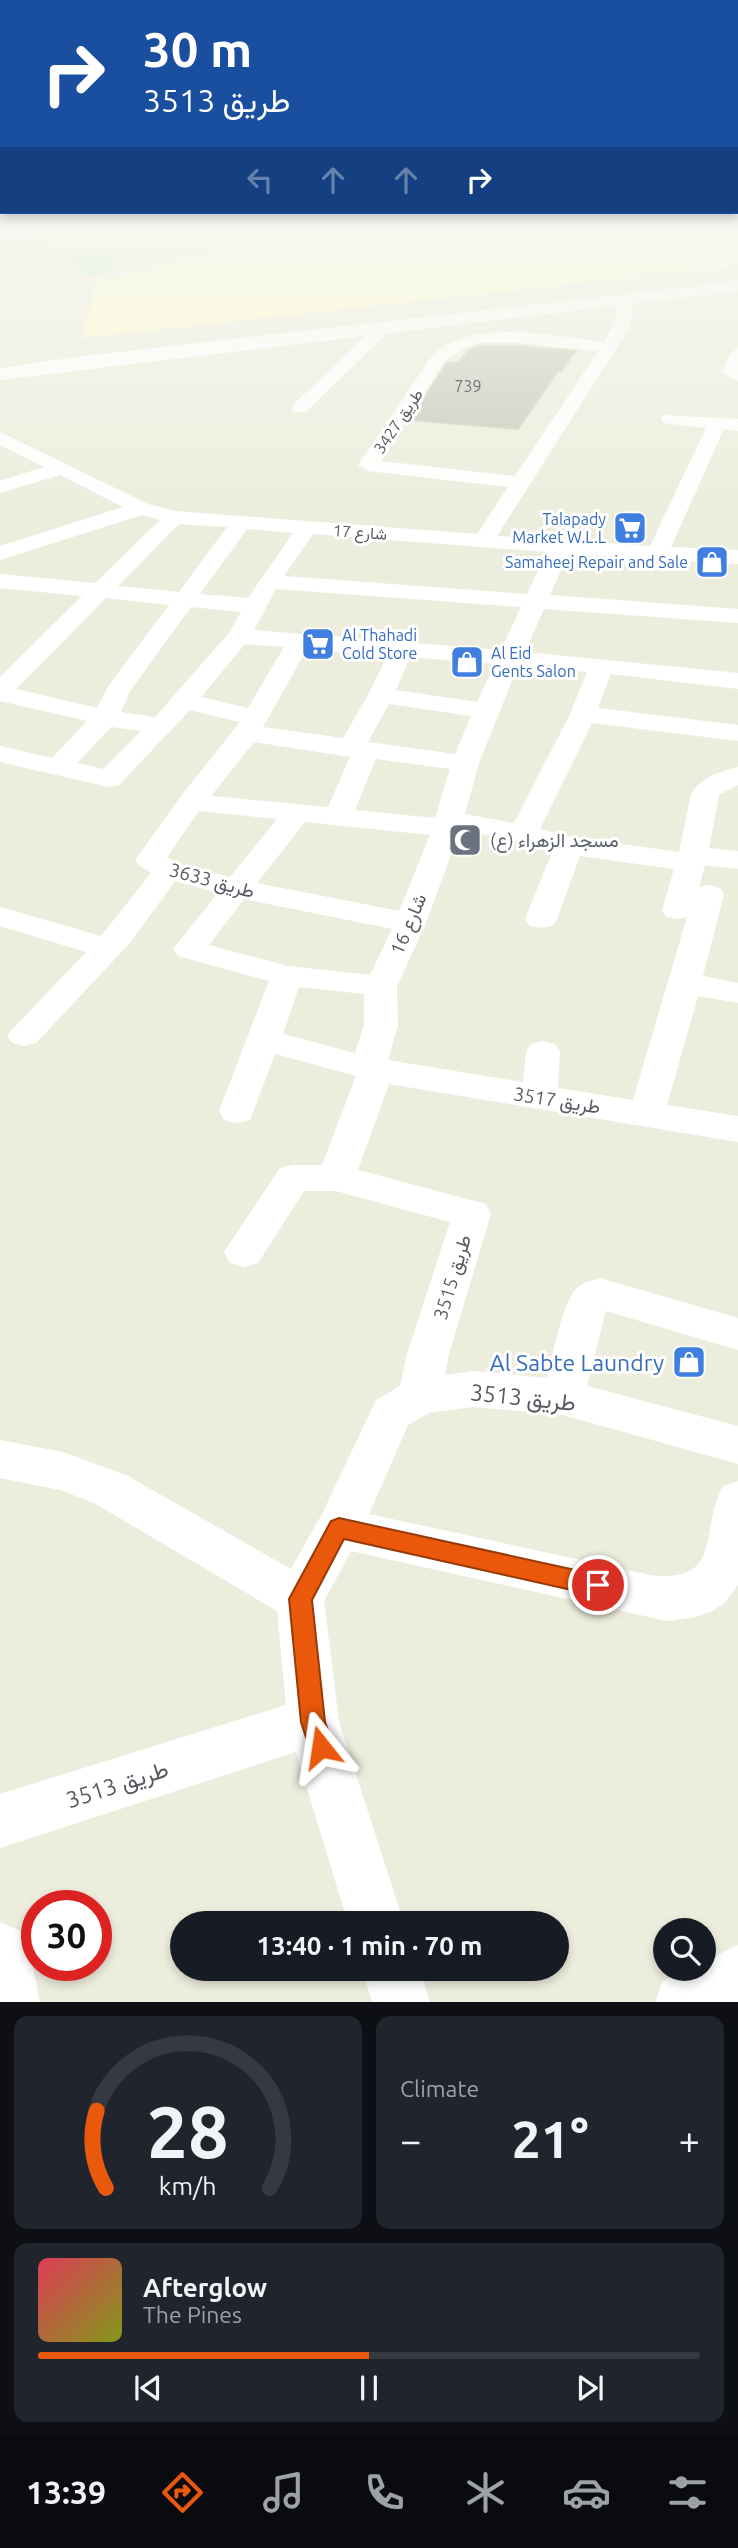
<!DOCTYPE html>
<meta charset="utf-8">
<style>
body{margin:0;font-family:Ubuntu,Vazirmatn,sans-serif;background:#20242c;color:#f1f3f6;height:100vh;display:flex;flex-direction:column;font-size:26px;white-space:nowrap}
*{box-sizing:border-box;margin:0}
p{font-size:23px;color:#9ea1a6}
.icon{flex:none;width:38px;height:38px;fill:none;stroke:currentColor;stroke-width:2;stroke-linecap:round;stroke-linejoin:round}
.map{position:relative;height:2002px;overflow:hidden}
.panel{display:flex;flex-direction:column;gap:14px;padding:14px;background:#0d0f14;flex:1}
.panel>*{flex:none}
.top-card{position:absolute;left:0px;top:0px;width:738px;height:214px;box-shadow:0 4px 10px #0003;background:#1a4fa0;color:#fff;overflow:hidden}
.buttons{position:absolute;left:653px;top:1918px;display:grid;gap:14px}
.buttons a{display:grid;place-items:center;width:63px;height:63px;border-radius:50%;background:#171b24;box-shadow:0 4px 10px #0003;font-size:35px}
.speed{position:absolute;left:21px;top:1890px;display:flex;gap:14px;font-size:35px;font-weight:700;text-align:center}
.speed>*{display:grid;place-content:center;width:91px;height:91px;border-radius:50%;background:#171b24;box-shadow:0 4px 10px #0003;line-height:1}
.speed .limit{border:10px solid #d22;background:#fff;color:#111}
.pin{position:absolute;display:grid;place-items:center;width:60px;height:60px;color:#fff;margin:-30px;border:4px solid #fff;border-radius:50%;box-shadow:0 2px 7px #0007}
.me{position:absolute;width:77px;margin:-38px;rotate:345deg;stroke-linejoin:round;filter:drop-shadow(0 0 5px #0008)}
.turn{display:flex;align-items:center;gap:24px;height:147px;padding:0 28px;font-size:32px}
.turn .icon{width:91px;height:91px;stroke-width:2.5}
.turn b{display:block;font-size:49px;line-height:60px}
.lanes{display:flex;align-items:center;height:66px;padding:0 28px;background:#0003;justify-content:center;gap:35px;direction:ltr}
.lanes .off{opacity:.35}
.big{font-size:52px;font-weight:700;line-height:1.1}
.panel .tile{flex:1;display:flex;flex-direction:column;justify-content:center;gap:10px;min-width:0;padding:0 24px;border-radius:14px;background:#20242c}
.panel .dial{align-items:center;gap:0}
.dial svg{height:182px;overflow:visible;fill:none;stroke:#363941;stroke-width:7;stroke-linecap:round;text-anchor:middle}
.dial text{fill:#f1f3f6;stroke:none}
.song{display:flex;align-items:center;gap:21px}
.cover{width:84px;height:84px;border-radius:10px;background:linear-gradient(135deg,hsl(350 70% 55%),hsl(70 70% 35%))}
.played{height:7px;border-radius:4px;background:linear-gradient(90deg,#ea580c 50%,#363941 50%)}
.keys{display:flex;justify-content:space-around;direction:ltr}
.heat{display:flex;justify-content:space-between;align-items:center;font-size:38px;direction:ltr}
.panel .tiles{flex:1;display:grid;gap:14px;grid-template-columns:1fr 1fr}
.tile:last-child{grid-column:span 2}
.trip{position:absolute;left:170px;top:1911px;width:399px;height:70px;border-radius:35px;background:#171b24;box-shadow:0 4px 10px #0003;font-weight:700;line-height:70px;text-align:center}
.tab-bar{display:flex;height:112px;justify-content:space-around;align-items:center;background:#090b0e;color:#9ea1a6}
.tab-bar .icon{width:49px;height:49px}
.tab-bar .selected{color:#ea580c}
.tab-bar b{font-size:32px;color:#f1f3f6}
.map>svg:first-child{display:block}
.green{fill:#b7e8c2}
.sand{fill:#fefdc8}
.building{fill:#cac9be;stroke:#d2d0bc;stroke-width:2}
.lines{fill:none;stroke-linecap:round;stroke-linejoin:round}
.street{fill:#fff;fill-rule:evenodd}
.secondary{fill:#fff;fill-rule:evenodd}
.route{fill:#ea580c;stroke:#983908;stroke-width:2}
.labels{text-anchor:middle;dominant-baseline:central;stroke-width:6;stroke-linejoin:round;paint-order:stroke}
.number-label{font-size:16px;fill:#747679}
.far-street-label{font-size:16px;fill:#585a62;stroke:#fff}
.far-shop-label{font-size:16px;fill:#366cbe;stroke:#fff;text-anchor:end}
.worship-label{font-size:19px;fill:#5b616d;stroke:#fff;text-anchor:start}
.street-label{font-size:19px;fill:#585a62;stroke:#fff}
.near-shop-label{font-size:23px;fill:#366cbe;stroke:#fff;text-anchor:end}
.near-street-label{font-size:23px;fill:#585a62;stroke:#fff}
</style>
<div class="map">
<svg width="738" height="2002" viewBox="0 0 738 2002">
<rect width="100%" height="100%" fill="#ededde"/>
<path class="green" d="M0,230H23L46,248L45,250L28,257L0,255V242L11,243L13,240L0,239Z
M91,250L125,251C106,274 106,281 78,272L83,265L69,261L67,258L85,255Z"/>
<path class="sand" d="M284,230H738V266L82,338L96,281L273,241Z"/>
<path class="building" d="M482,346H517L576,351L561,371H558L518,429L410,420L447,363H458L470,349Z"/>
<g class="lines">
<path class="street" d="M623,295L631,300L633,316L628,330L497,536L650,546L706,428L663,423L661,419L663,415L738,419V431L724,429L671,547L738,550V564L568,554L550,595L738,609V623L544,609L525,652L738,673V689L611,674L598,708L738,725V741L592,723L540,829L571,837L679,852L691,794C702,777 718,772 738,767V785L719,795L709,848L738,851V869L705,865L699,887L709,885L720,888L724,894L703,976L738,983V1003L698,996L667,1105L738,1116V1142L389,1084L358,1170L486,1204L491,1214L449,1354L445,1375L473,1371L547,1378C553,1356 562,1299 579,1286C585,1282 594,1280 600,1278L738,1318V1350L606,1311L587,1386L738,1426V1464L563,1415L473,1407L429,1413L408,1425L369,1514L650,1575C722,1584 700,1533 722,1487L738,1481V1585L725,1603L712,1611L695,1617L667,1621L351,1551L324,1601L339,1722L404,1923H348L296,1752L0,1848V1794L286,1705L277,1611L94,1503L60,1490L0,1478V1440L63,1452L126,1475L291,1569L322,1514L376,1400L400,1386L407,1354L450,1222L336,1191H304L258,1263L244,1267L230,1263L224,1252L280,1168L293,1165H322L356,1076L275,1054L250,1120L237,1123L224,1120L219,1111L269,981L178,956L173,949L218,893L175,881L130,943L36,1043L24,1046L12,1043L7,1035L86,952L0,926V907L101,936L151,873L140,866L135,860L181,796L240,722L190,710L119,785L109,787L0,762V746L52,758L87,721L0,701V677L82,596L0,588V574L95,583L160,520L142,515L0,560V546L123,507L60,475L0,493V481L44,467L0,445V432L148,504L175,511L477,534L508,487L368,471L358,465L434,353C481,318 550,336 604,342L617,316L615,300ZM482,343H517L598,351L515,476L381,461L446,360L466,347ZM179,524L227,527L179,592L118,586ZM247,529L293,533L248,598L200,594ZM313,534L547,552L527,594L284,576ZM276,589L521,607L501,650L254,630ZM106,598L169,605L109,685L97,708L16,689ZM191,607L241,612L229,633L155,717L121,712L130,691ZM245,644L284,647L248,708L201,697ZM307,649L387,656L368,695L343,738L263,727ZM410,657L495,664L477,702L396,690ZM518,666L587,672L570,714L514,823L465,814L479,763ZM389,704L471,716L455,754L368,742ZM111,727L141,731L103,769L77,763ZM254,742L350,757L328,807L211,796ZM376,759L450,769L435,818L355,810ZM199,811L277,819L230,877L179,864L167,857ZM305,822L430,835L399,911L257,883ZM460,830L519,841L553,850L525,919L530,926L541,928L552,926L557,919L580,856L674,869L662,910L666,917L677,919L687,917L633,1100L558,1088L560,1052L555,1044L543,1041L531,1044L526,1052L523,1082L388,1060L398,1025L397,986L426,923ZM244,899L392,929L370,975L288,966L209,945ZM299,987L364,994V1025L355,1053L283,1034Z
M383,323L389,325L391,328L389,331L306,412H294L291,408L294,404L377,325Z
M738,348V381L722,373L730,353Z
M0,1922L20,1931L29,1951L40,2002H0Z
M738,1945V2002H655L663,1981L688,1969H704V1961Z
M362,1969H420L430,2002H372Z"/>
<path class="secondary" d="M738,281V291L0,380V368L76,357Z"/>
</g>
<linearGradient id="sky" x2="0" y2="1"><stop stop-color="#8ab8f1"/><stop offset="0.45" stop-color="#f7f7f0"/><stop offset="1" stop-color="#f7f7f0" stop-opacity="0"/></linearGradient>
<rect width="738" height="511" fill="url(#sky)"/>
<path class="route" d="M339,1518L598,1575L606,1578L609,1585L606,1593L598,1596L344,1539L312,1600L325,1722L334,1747L330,1756L321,1759L312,1756L301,1722L289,1599L331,1521Z"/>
<defs>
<symbol id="supermarket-square" viewBox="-11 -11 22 22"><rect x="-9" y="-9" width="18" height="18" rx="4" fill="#3f7fe0" stroke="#fff"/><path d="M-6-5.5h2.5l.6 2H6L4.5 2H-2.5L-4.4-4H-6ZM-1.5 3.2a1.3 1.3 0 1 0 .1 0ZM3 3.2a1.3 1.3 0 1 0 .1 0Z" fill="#fff"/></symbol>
<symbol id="shop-square" viewBox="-11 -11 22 22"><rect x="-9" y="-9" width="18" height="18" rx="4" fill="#3f7fe0" stroke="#fff"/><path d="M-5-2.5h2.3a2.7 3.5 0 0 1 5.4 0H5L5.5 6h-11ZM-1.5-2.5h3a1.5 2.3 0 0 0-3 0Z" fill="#fff"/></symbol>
<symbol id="mosque-square" viewBox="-11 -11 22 22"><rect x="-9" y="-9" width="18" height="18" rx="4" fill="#6b7280" stroke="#fff"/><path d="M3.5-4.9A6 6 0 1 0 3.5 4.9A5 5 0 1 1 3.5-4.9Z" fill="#fff"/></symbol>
</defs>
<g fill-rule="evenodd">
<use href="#supermarket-square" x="611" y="509" width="38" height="38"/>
<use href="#shop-square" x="693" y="543" width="38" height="38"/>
<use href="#supermarket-square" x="299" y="625" width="38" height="38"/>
<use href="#shop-square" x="448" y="643" width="38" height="38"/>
<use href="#mosque-square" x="446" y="821" width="38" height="38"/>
<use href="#shop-square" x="670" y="1343" width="38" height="38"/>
</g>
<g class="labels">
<g class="number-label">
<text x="468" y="386">739</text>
</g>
<g class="far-street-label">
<text transform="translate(398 421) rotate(-56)">طريق 3427</text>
<text transform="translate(360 532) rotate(4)">شارع 17</text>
</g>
<g class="far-shop-label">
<text x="606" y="519">Talapady<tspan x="606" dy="18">Market W.L.L</tspan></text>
<text x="688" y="562">Samaheej Repair and Sale</text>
<text x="342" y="635" text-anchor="start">Al Thahadi<tspan x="342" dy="18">Cold Store</tspan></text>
<text x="491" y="653" text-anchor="start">Al Eid<tspan x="491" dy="18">Gents Salon</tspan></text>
</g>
<g class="worship-label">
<text x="490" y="840">مسجد الزهراء (ع)</text>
</g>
<g class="street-label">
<text transform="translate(212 880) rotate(15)">طريق 3633</text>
<text transform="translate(408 924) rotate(-67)">شارع 16</text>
<text transform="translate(557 1100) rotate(9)">طريق 3517</text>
<text transform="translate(452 1277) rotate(-73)">طريق 3515</text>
</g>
<g class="near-shop-label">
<text x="664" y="1362">Al Sabte Laundry</text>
</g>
<g class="near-street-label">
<text transform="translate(523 1397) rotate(6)">طريق 3513</text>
<text transform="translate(117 1784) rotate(-18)">طريق 3513</text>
</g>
</g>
</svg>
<div class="buttons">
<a><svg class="icon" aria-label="search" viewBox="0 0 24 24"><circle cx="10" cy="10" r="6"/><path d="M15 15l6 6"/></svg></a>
</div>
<div class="speed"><div class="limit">30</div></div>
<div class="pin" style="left:598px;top:1585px;background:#d93025"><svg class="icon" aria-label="arrive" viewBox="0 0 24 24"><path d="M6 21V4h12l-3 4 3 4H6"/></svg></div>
<svg class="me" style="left:321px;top:1747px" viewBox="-20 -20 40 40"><path d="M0-17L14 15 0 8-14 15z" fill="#ea580c" stroke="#fff" stroke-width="4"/></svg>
<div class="trip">13:40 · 1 min · 70 m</div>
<div class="top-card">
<div class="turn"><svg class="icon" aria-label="right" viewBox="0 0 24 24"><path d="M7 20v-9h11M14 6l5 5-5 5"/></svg><div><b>30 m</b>طريق 3513</div></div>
<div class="lanes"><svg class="icon off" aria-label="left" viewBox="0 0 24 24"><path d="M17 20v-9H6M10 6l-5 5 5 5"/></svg><svg class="icon off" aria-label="ahead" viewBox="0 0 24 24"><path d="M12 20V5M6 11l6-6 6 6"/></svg><svg class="icon off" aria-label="ahead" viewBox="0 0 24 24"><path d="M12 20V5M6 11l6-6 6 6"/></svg><svg class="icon" aria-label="right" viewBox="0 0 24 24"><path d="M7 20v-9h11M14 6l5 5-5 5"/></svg></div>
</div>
</div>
<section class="panel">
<div class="tiles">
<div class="tile dial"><svg viewBox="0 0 100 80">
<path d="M14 69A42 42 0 1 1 86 69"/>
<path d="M14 69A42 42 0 0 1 10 35" stroke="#ea580c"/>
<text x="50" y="56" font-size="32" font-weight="700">28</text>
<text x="50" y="72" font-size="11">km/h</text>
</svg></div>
<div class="tile"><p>Climate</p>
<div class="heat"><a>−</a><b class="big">21°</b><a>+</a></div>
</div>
<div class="tile">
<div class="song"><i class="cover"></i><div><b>Afterglow</b><p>The Pines</p></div></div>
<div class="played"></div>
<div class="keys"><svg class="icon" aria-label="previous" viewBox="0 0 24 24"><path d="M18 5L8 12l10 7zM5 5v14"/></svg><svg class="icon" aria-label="pause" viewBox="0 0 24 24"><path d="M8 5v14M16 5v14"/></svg><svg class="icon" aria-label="next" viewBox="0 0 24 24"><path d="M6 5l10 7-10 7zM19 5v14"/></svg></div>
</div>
</div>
</section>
<nav class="tab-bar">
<b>13:39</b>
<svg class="icon selected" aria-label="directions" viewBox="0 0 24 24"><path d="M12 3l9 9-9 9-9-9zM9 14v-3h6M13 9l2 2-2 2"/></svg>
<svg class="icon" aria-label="music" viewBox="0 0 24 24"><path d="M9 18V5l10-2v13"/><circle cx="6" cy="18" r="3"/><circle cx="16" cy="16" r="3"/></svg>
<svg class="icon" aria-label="phone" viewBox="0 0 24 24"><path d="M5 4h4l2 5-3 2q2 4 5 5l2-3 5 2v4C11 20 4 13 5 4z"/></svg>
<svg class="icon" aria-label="climate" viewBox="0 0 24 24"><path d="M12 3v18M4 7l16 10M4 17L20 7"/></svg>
<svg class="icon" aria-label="car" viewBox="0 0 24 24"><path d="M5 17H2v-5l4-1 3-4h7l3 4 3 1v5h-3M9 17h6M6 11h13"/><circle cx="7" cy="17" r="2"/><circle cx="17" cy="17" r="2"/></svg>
<svg class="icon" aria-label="filters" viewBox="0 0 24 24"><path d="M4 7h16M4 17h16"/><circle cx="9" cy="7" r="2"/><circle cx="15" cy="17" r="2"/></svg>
</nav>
